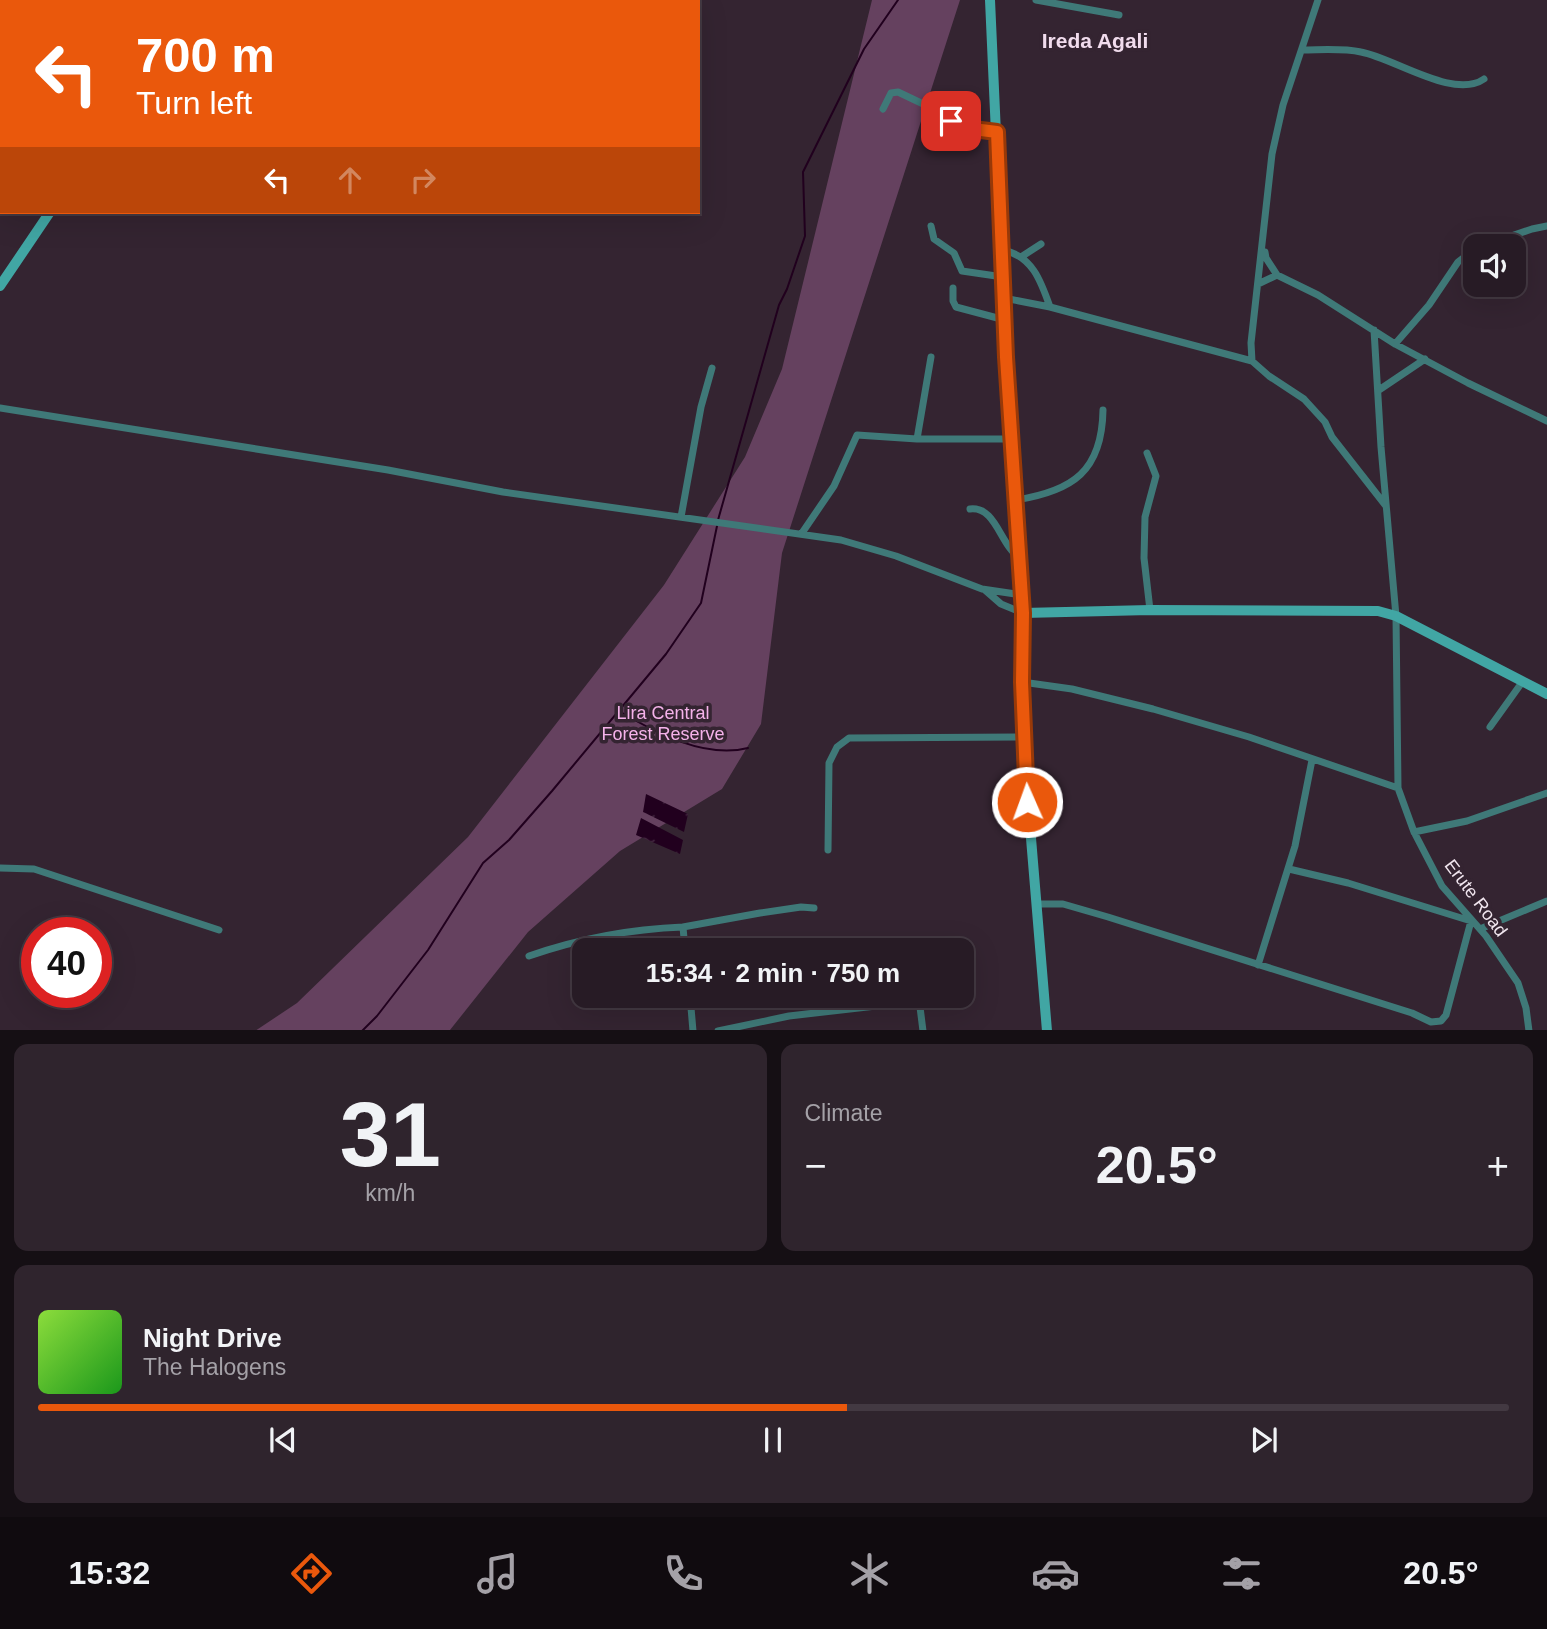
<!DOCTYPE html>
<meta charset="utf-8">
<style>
body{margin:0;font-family:Arial,sans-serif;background:#2f242d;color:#f1f3f6;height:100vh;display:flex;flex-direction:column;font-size:26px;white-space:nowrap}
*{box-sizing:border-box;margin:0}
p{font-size:23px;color:#a4a1a7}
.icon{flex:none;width:38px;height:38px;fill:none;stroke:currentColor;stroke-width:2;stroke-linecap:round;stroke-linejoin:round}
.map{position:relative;height:1030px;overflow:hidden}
.drawer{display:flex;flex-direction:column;gap:14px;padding:14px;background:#150f14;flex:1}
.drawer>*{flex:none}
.top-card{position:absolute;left:0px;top:0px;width:700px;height:214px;box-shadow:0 7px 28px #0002,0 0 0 2px #433942;background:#ea580c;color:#fff;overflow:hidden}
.buttons{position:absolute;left:1463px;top:234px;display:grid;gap:14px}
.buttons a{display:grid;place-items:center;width:63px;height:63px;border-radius:14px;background:#271b25;box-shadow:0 7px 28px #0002,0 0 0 2px #433942;font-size:35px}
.speed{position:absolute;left:21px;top:917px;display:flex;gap:14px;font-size:35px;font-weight:700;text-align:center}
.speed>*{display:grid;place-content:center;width:91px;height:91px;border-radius:50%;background:#271b25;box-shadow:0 7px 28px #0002,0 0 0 2px #433942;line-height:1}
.speed .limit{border:10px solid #d22;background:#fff;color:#111}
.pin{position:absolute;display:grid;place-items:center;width:60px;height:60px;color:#fff;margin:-30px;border-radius:14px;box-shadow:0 4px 10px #0006}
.me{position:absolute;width:77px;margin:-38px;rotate:358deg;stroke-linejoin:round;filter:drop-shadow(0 0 5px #0008)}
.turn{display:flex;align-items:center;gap:24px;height:147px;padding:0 21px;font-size:32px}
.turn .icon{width:91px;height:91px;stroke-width:2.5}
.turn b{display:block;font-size:49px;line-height:60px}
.lanes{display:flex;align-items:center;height:66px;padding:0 21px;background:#0003;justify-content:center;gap:35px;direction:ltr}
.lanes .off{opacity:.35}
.big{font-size:52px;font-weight:800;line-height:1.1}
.drawer .card{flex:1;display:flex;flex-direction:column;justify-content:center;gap:10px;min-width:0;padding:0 24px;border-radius:14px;background:#2f242d}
.drawer .dial{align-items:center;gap:0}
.dial b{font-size:91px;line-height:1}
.song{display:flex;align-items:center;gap:21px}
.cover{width:84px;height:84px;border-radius:10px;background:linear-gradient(135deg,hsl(90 70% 55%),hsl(120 70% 35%))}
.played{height:7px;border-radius:4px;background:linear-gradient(90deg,#ea580c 55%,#433942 55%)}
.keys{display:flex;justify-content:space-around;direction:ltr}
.heat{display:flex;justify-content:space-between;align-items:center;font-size:38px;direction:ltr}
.drawer .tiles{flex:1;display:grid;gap:14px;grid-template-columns:1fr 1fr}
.card:last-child{grid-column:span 2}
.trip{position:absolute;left:572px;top:938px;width:402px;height:70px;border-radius:14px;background:#271b25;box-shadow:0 7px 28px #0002,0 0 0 2px #433942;font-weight:800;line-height:70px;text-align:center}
.tabs{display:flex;height:112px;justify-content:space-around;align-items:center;background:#100b0f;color:#a4a1a7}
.tabs .icon{width:49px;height:49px}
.tabs .current{color:#ea580c}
.tabs b{font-size:32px;color:#f1f3f6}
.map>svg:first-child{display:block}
.green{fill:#65415f}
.water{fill:url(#water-ripples)}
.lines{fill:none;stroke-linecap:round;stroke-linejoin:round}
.stream{stroke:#21001e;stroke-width:2}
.street{stroke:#3f7978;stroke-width:7}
.secondary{stroke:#41a6a4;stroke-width:10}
.route-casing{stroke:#983908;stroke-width:18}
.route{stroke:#ea580c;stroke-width:12}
.labels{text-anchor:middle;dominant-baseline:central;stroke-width:7;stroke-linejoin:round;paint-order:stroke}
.park-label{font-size:18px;fill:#f5b2ea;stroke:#342431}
.street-label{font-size:18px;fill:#f1e6ef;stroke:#342431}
.quarter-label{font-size:21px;font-weight:bold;fill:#f1dced;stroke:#342431}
</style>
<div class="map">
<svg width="1547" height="1031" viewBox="0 0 1547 1031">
<defs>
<pattern id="water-ripples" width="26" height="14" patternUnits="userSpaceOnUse" patternTransform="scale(1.75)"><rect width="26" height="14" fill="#21001e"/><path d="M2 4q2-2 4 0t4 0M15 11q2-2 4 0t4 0" fill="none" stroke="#42253f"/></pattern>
</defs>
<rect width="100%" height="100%" fill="#342431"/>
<path class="green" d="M872,0H960L782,553L761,724L722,789L620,851L528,932L450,1030L255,1031L297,1003L468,837L664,585L745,457L782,369Z"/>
<path class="water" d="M646,794L688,814L684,832L643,812Z
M641,818L683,840L680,854L636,835Z"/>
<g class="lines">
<path class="stream" d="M718,520L779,305L787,289L805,236L803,172L864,49L898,0
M619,711C656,733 705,759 748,748
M362,1031L377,1016L428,950L483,863L509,840L552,791L666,654L701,603L717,526"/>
<path class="street" d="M1036,0L1119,15
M1318,0L1283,105L1272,154L1251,343L1252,361L1269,376L1304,399L1325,422L1332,437L1386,506
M1302,50C1321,50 1342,48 1361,52C1394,58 1454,100 1484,79
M0,88H2
M883,109L891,93L898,92L940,112L965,128L997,132
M936,130L964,128
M931,226L934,239L954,253L962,271L1003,277
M1479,247L1532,229L1547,226
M1002,250C1032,255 1041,281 1050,307L1252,361
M1265,252L1266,258L1277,275L1318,295L1395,344L1468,383L1547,421
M1021,257L1041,244
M1258,284L1277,275
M953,288V301L956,307L1005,320
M1004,298L1050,307
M1374,330L1381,447L1396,616L1398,788L1414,832L1442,886L1486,936L1518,983L1526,1008L1529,1031
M1395,344L1429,305L1458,262L1475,249
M1379,390L1425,359
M0,408L388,470L503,492L841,540L896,556L982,589L1022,595
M917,439L931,357
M1147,453L1156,476L1145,517L1144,558L1150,610
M1016,500C1073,491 1102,471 1103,410
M970,509C996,506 1000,545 1019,557
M681,517L701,407L712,368
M802,533L834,486L857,435L917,439H1012
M985,590L1001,604L1023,613
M1022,682L1072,689L1153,709L1249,737L1398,788
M1490,727L1523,681
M1414,832L1467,821L1547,793
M828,850L829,763L837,747L849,738L1025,737
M0,868L34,869L219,930
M1036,904H1063L1108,917L1412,1013L1431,1022L1441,1021L1446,1015L1471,921L1348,883L1289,869
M683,927L760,913L801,907L814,908
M1480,929L1547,901
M529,956C578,939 631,929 683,927L685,950
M1258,965L1295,846L1312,760
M690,996L693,1031
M718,1031L789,1016L911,1002L920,1007L923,1031"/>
<path class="secondary" d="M990,0L1006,357L1023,613L1022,682L1028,802L1047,1031
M177,2L178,0
M0,286L50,212
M1023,613L1150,610L1378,611L1396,616L1547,694"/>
</g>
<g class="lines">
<defs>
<path id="route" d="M951,121L965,128L997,132L1006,357L1023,613L1022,682L1027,802"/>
</defs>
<use href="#route" class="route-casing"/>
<use href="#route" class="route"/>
</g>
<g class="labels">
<g class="park-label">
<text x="663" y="713">Lira Central<tspan x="663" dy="21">Forest Reserve</tspan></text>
</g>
<g class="street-label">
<text transform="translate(1476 898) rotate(53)">Erute Road</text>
</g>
<g class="quarter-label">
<text x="1095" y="40">Ireda Agali</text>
</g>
</g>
</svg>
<div class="buttons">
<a><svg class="icon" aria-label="sound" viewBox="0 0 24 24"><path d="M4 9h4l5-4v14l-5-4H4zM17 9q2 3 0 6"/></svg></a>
</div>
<div class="speed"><div class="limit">40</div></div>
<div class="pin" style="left:951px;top:121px;background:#d93025"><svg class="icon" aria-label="arrive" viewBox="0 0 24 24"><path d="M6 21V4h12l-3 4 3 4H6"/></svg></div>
<svg class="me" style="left:1027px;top:802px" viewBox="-20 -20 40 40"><circle r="17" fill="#ea580c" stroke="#fff" stroke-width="3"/><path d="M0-11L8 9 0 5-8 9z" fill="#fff"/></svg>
<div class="trip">15:34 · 2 min · 750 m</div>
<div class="top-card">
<div class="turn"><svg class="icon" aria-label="left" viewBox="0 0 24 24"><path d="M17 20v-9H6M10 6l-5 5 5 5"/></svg><div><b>700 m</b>Turn left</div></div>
<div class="lanes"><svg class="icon" aria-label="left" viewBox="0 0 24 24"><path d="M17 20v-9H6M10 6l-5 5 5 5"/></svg><svg class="icon off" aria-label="ahead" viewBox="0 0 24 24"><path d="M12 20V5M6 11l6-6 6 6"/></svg><svg class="icon off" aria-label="right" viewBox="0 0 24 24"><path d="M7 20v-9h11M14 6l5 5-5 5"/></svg></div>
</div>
</div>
<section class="drawer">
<div class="tiles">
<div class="card dial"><b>31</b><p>km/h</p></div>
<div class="card"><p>Climate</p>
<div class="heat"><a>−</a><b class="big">20.5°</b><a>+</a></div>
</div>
<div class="card">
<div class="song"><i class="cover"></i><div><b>Night Drive</b><p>The Halogens</p></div></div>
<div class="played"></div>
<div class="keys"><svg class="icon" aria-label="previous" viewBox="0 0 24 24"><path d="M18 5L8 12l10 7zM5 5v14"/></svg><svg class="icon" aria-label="pause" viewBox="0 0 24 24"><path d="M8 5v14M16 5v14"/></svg><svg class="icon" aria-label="next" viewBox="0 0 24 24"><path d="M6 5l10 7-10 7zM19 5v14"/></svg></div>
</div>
</div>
</section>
<nav class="tabs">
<b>15:32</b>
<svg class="icon current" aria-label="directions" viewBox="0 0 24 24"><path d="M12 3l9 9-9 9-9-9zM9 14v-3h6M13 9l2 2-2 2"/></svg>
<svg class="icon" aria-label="music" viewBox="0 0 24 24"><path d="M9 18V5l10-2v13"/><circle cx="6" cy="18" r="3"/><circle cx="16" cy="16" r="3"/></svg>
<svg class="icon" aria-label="phone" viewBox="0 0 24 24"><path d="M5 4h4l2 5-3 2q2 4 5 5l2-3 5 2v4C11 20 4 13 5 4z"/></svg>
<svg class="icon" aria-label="climate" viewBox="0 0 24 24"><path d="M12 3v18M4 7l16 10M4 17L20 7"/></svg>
<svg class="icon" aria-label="car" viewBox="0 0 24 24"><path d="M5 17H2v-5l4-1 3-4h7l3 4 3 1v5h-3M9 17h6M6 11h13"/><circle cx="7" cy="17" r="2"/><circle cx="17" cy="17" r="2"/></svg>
<svg class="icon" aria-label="filters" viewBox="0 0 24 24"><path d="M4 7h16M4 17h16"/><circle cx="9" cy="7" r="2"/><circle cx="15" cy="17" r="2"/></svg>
<b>20.5°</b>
</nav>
